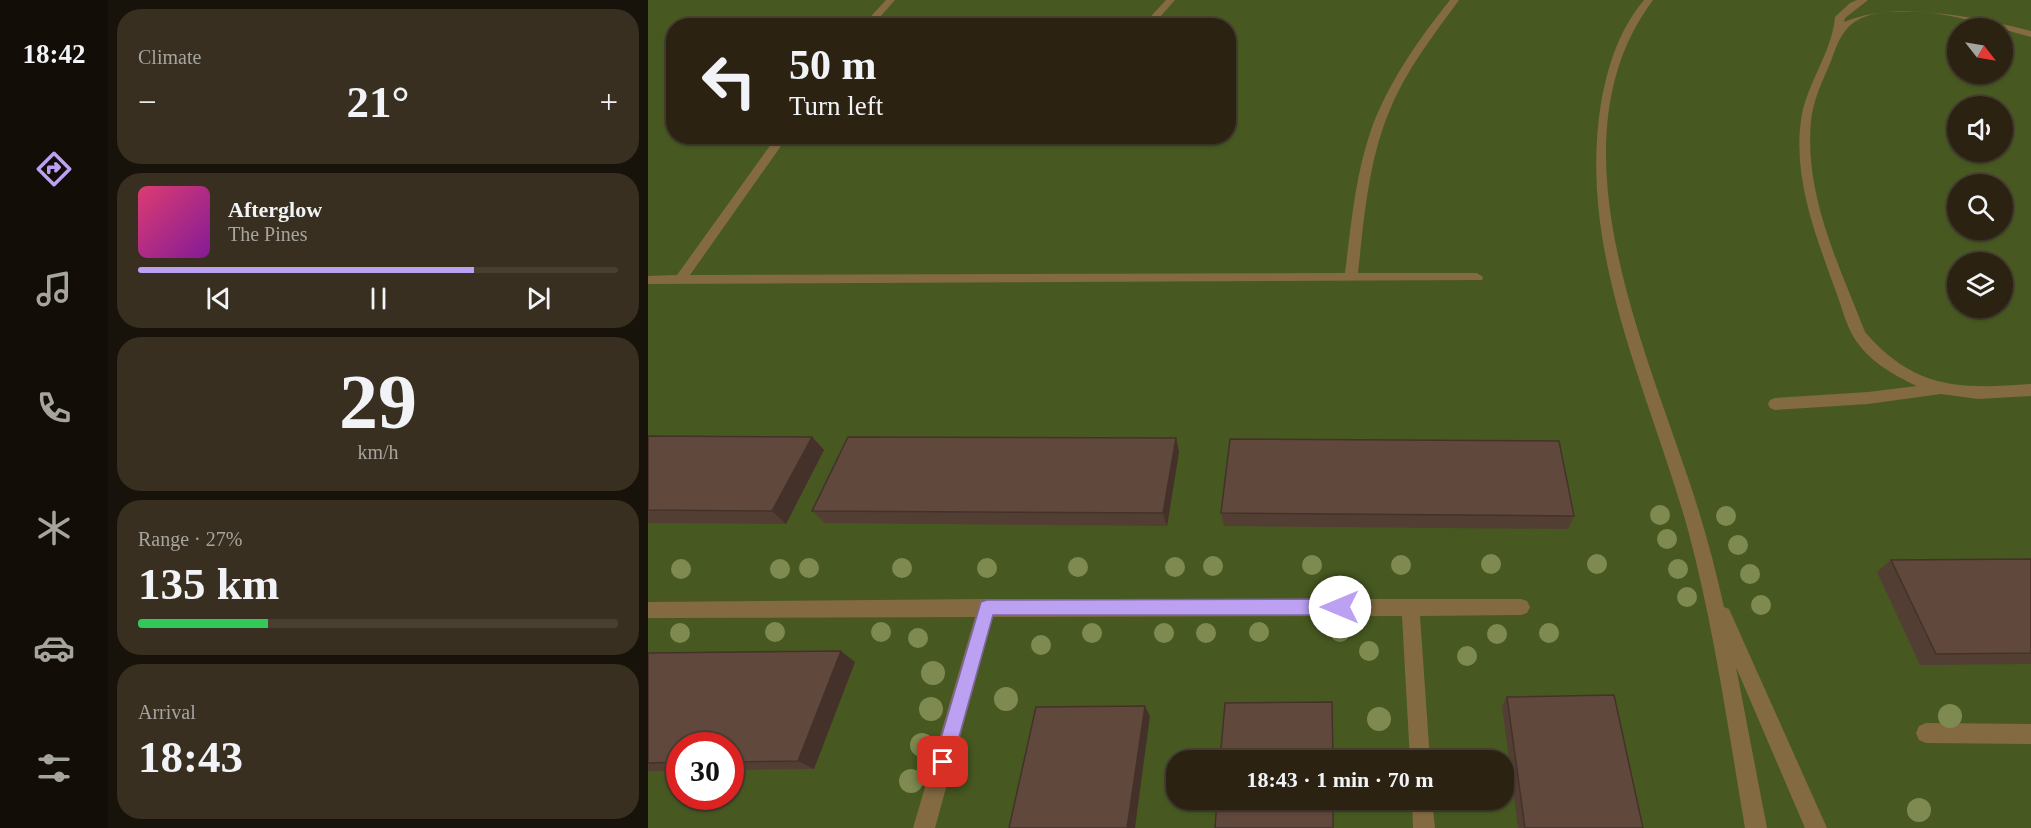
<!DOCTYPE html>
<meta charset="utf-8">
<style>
body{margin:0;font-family:Georgia,serif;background:#382f20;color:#f1f3f6;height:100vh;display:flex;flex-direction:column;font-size:22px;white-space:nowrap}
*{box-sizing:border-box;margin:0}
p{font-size:20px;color:#a6a49f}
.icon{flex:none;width:33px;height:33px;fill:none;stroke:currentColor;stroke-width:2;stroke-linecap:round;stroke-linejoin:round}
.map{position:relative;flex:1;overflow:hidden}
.side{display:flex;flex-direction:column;gap:9px;padding:9px;background:#18130a;width:540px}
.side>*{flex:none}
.guide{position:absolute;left:18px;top:18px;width:570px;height:126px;border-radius:24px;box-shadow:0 2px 4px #0004,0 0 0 2px #483f32;background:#2c2212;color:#f1f3f6;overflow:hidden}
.needle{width:39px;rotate:121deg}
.controls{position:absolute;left:1299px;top:18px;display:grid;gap:12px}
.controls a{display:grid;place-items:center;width:66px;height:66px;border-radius:50%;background:#2c2212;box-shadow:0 2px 4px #0004,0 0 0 2px #483f32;font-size:30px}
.speed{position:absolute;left:18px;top:732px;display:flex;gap:12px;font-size:30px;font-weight:700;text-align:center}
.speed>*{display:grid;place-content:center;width:78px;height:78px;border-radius:50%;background:#2c2212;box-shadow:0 2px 4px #0004,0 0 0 2px #483f32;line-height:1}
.speed .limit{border:9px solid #d22;background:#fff;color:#111}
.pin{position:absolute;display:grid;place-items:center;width:51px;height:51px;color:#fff;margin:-26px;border-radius:12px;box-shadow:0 3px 9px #0006}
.me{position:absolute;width:66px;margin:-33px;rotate:270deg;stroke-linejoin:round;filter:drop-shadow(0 0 4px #0008)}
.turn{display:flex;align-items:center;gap:21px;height:126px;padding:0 24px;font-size:27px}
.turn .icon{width:78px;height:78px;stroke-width:2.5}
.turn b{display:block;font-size:42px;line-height:51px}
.big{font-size:45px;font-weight:600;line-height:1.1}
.side .widget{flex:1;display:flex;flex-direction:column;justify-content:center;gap:9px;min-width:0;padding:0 21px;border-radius:24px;background:#382f20}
.side .dial{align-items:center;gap:0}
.dial b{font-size:78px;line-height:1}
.song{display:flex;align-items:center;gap:18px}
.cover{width:72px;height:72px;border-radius:9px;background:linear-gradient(135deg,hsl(340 70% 55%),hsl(290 70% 35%))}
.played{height:6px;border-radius:3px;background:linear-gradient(90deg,#bca0f2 70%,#483f32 70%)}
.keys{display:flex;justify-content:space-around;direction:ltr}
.heat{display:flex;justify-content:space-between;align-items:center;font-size:33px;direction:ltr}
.charge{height:9px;border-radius:4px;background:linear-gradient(90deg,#34c759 27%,#483f32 0)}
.trip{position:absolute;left:518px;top:750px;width:348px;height:60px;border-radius:24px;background:#2c2212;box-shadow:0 2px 4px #0004,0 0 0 2px #483f32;font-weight:600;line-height:60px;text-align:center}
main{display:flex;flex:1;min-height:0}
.tabs{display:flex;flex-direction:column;width:108px;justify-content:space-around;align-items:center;background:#120e07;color:#a6a49f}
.tabs .icon{width:42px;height:42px}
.tabs .selected{color:#bca0f2}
.tabs b{font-size:27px;color:#f1f3f6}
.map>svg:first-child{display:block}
.green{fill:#475921;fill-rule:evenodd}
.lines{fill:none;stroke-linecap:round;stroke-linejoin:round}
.street{fill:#846a41;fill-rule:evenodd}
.tree{fill:#7f8a51}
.wall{fill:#533e34}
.shaded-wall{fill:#44322a}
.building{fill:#61483c;stroke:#44322a;stroke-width:1.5}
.route{fill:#bca0f2;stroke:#7a689d;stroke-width:1.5}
</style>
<main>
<nav class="tabs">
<b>18:42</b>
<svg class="icon selected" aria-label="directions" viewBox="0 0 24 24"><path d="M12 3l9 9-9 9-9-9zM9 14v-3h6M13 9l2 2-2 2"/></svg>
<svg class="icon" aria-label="music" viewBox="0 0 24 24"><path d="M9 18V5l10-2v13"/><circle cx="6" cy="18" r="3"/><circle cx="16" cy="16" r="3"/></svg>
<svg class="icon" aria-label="phone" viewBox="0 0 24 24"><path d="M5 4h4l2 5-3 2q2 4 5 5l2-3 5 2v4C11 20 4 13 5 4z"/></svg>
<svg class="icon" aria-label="climate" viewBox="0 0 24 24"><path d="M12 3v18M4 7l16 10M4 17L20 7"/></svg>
<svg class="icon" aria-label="car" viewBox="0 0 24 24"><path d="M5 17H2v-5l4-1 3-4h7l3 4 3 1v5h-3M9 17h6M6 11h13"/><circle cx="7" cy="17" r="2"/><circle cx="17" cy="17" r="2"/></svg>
<svg class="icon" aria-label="filters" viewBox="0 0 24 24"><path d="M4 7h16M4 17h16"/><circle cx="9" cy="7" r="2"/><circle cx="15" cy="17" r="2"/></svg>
</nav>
<section class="side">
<div class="widget"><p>Climate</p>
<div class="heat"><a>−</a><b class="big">21°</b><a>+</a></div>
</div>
<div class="widget">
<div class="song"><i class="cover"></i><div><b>Afterglow</b><p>The Pines</p></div></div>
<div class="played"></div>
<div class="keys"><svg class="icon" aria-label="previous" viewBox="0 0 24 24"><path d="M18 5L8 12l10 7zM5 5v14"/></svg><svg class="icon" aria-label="pause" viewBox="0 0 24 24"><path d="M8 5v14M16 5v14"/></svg><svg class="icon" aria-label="next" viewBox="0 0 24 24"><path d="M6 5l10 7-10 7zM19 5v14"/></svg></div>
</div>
<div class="widget dial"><b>29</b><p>km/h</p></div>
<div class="widget"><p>Range · 27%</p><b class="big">135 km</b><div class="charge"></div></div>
<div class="widget"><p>Arrival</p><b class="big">18:43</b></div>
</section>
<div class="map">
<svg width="1383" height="828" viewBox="0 0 1383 828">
<rect width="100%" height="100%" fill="#3b2d18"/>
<path class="green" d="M0,0H1383V828H0ZM26,26H580V136H26ZM1310,28H1354V74H1310ZM1310,106H1354V152H1310ZM1310,184H1354V230H1310ZM1310,262H1354V308H1310ZM32,746H82V796H32ZM528,760H855V800H528Z"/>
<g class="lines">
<path class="street" d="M238,0H247L224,26H214Z
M518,0H527L504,26H494Z
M802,0H811C785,36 758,70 741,112C720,163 716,219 710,273H829L835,277L834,280L0,284V276L29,275L129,136H140L42,275L697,273C703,226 707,178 722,133C739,84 770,40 802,0Z
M996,0H1005C903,136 992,334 1039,475C1054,518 1066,562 1076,607L1081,609L1179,828H1157L1088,667L1119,828H1097C1080,728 1066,627 1040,530C1001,390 929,252 953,103C960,65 971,30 996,0Z
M1209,0H1220L1197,18L1196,22C1246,0 1329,17 1383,31V37C1334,24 1274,2 1222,15C1197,22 1191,39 1183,61C1175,80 1165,100 1163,121C1156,195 1191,265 1217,332C1267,390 1313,389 1383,384V396L1330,399L1293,394L1220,404L1127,410L1122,408L1120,404L1122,400L1127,398L1220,392L1269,386C1245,375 1219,360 1205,336C1197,322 1193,304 1187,289C1168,236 1145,179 1153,120C1158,84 1184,53 1187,17L1202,3Z
M339,599H873L879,601L882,607L879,613L873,615L772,616L782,760H762L754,616L345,617L287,828H265L327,617L0,618V602Z
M1278,723L1383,724V744L1278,743L1271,740L1268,733L1271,726Z
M764,800H784L787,828H765Z"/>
</g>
<g class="tree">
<circle cx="1012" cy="515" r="10"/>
<circle cx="1078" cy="516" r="10"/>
<circle cx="1019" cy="539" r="10"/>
<circle cx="1090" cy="545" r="10"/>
<circle cx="843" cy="564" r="10"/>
<circle cx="949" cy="564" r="10"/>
<circle cx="664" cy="565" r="10"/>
<circle cx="753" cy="565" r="10"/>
<circle cx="565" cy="566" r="10"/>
<circle cx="430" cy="567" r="10"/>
<circle cx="527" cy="567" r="10"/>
<circle cx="161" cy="568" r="10"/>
<circle cx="254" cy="568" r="10"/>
<circle cx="339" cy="568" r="10"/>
<circle cx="33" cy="569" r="10"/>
<circle cx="132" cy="569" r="10"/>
<circle cx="1030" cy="569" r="10"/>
<circle cx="1102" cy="574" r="10"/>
<circle cx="1039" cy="597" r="10"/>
<circle cx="1113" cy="605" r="10"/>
<circle cx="127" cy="632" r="10"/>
<circle cx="233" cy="632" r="10"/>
<circle cx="611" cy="632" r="10"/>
<circle cx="692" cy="632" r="10"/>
<circle cx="32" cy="633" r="10"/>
<circle cx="444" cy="633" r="10"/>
<circle cx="516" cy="633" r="10"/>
<circle cx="558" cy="633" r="10"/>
<circle cx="901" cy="633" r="10"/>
<circle cx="849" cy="634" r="10"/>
<circle cx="270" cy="638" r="10"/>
<circle cx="393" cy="645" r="10"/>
<circle cx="721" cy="651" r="10"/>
<circle cx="819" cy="656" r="10"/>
<circle cx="285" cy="673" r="12"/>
<circle cx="358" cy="699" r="12"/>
<circle cx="283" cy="709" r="12"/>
<circle cx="1302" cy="716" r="12"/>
<circle cx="731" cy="719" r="12"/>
<circle cx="274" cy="745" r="12"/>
<circle cx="263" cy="781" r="12"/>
<circle cx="1271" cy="810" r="12"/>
</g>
<path class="wall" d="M0,436L164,437L176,450L138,524L0,523Z
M528,438L531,452L519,526L177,523L164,511Z
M573,513L926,516L920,529L576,526Z
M1383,559V664L1272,665L1229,572L1243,560Z
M0,653L207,662L166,769L82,770V746H32V771H0Z
M859,697L995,828H870L854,706Z"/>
<path class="shaded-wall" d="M164,437L176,450L138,524L124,511Z
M528,438L531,452L519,526L515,513Z
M193,651L207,662L166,769L150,761Z
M497,706L502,716L487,828H479Z"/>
<path class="building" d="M0,436L164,437L124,511L0,510Z
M200,437L528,438L515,513L164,511Z
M582,439L911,441L926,516L573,513Z
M1383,559V653L1288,654L1243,560Z
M193,651L150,761L82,762V746H32V762L0,763V653Z
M966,695L995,828H877L859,697Z
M684,702L685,760H572L577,703Z
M497,706L479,828H361L388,707Z
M569,800H685V828H567Z"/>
<path class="route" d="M692,599L698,602L700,607L698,612L692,615H345L304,762L301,768L295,771L288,768L286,762L333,602L339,600Z"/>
</svg>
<div class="controls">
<a><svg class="needle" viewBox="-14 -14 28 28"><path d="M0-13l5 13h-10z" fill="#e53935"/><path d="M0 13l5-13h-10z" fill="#a6a49f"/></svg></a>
<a><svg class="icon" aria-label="sound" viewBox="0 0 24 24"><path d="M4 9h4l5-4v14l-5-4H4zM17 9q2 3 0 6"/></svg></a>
<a><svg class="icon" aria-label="search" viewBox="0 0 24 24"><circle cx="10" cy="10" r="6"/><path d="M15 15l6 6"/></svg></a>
<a><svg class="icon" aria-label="layers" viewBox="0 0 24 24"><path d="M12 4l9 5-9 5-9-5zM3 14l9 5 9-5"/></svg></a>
</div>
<div class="speed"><div class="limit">30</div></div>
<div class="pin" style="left:295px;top:762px;background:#d93025"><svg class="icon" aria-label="arrive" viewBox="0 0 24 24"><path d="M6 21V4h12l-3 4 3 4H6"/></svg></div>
<svg class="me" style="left:692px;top:607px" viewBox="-20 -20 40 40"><circle r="19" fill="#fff"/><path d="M0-13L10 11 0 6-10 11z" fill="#bca0f2"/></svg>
<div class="trip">18:43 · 1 min · 70 m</div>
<div class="guide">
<div class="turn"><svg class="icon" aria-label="left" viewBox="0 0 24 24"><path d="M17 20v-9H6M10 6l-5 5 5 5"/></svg><div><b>50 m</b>Turn left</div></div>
</div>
</div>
</main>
